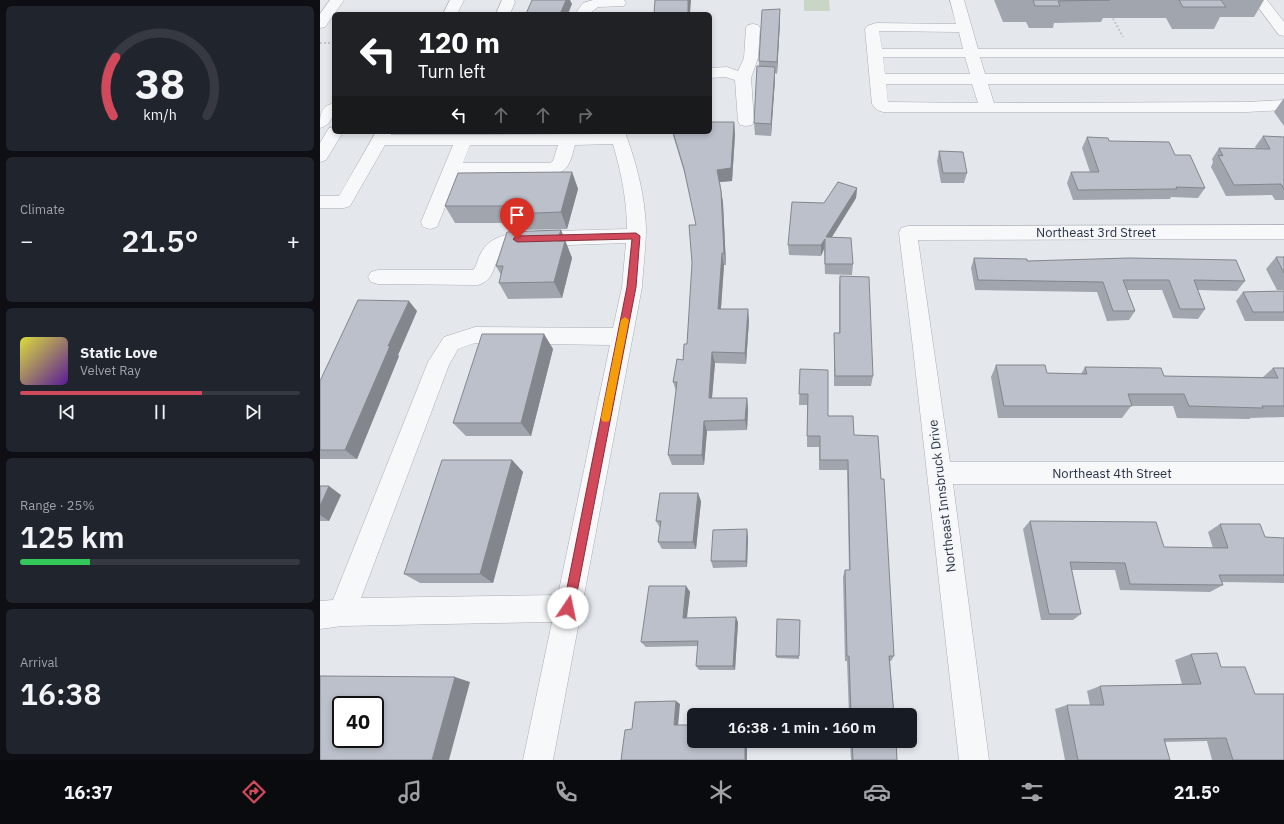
<!DOCTYPE html>
<meta charset="utf-8">
<style>
body{margin:0;font-family:"IBM Plex Sans",sans-serif;background:#20242c;color:#f1f3f6;height:100vh;display:flex;flex-direction:column;font-size:15px;white-space:nowrap}
*{box-sizing:border-box;margin:0}
p{font-size:13px;color:#9ea1a6}
.icon{flex:none;width:22px;height:22px;fill:none;stroke:currentColor;stroke-width:2;stroke-linecap:round;stroke-linejoin:round}
.map{position:relative;flex:1;overflow:hidden}
.panel{display:flex;flex-direction:column;gap:6px;padding:6px;background:#0d0f14;width:320px}
.panel>*{flex:none}
.banner{position:absolute;left:12px;top:12px;width:380px;height:122px;border-radius:6px;box-shadow:0 2px 6px #0003;background:#202124;color:#fff;overflow:hidden}
.speed{position:absolute;left:12px;top:696px;display:flex;gap:8px;font-size:20px;font-weight:700;text-align:center}
.speed>*{display:grid;place-content:center;width:52px;height:52px;border-radius:50%;background:#171b24;box-shadow:0 2px 6px #0003;line-height:1}
.speed .limit{border:2px solid #111;border-radius:6px;background:#fff;color:#111}
.pin{position:absolute;display:grid;place-items:center;width:34px;height:34px;color:#fff;margin:-41px -17px;border-radius:50% 50% 50% 0;rotate:-45deg;box-shadow:0 0 4px #0007}
.pin .icon{rotate:45deg}
.me{position:absolute;width:44px;margin:-22px;rotate:11deg;stroke-linejoin:round;filter:drop-shadow(0 0 3px #0008)}
.turn{display:flex;align-items:center;gap:14px;height:84px;padding:0 20px;font-size:18px}
.turn .icon{width:52px;height:52px;stroke-width:2.5}
.turn b{display:block;font-size:28px;line-height:34px}
.lanes{display:flex;align-items:center;height:38px;padding:0 20px;background:#0003;justify-content:center;gap:20px;direction:ltr}
.lanes .off{opacity:.35}
.big{font-size:30px;font-weight:600;line-height:1.1}
.panel .tile{flex:1;display:flex;flex-direction:column;justify-content:center;gap:6px;min-width:0;padding:0 14px;border-radius:6px;background:#20242c}
.panel .dial{align-items:center;gap:0}
.dial svg{height:104px;overflow:visible;fill:none;stroke:#363941;stroke-width:7;stroke-linecap:round;text-anchor:middle}
.dial text{fill:#f1f3f6;stroke:none}
.song{display:flex;align-items:center;gap:12px}
.cover{width:48px;height:48px;border-radius:6px;background:linear-gradient(135deg,hsl(60 70% 55%),hsl(270 70% 35%))}
.played{height:4px;border-radius:2px;background:linear-gradient(90deg,#d1495b 65%,#363941 65%)}
.keys{display:flex;justify-content:space-around;direction:ltr}
.heat{display:flex;justify-content:space-between;align-items:center;font-size:22px;direction:ltr}
.charge{height:6px;border-radius:3px;background:linear-gradient(90deg,#34c759 25%,#363941 0)}
.trip{position:absolute;left:367px;top:708px;width:230px;height:40px;border-radius:6px;background:#171b24;box-shadow:0 2px 6px #0003;font-weight:600;line-height:40px;text-align:center}
.tabs{display:flex;height:64px;justify-content:space-around;align-items:center;background:#090b0e;color:#9ea1a6}
.tabs .icon{width:28px;height:28px}
.tabs .selected{color:#d1495b}
.tabs b{font-size:18px;color:#f1f3f6}
main{display:flex;flex:1;min-height:0}
.map>svg:first-child{display:block}
.green{fill:#c9d6c5}
.lines{fill:none;stroke-linecap:round;stroke-linejoin:round}
.minor-casing{stroke:#a9aeb7;stroke-width:1}
.path{stroke:#c2c5cb;stroke-width:2;stroke-dasharray:2 2;stroke-linecap:butt}
.minor{fill:#f7f8fa;fill-rule:evenodd}
.wall{fill:#a1a5ae}
.shaded-wall{fill:#83868d}
.building{fill:#bbc0ca;stroke:#83868d;fill-rule:evenodd}
.route{fill:#d1495b;stroke:#882f3b}
.slow{fill:#f59e0b}
.labels{text-anchor:middle;dominant-baseline:central;stroke-width:3;stroke-linejoin:round;paint-order:stroke}
.street-label{font-size:13px;fill:#2b3445;stroke:#f4f6f9}
</style>
<main>
<section class="panel">
<div class="tile dial"><svg viewBox="0 0 100 80">
<path d="M14 69A42 42 0 1 1 86 69"/>
<path d="M14 69A42 42 0 0 1 16 24" stroke="#d1495b"/>
<text x="50" y="56" font-size="32" font-weight="700">38</text>
<text x="50" y="72" font-size="11">km/h</text>
</svg></div>
<div class="tile"><p>Climate</p>
<div class="heat"><a>−</a><b class="big">21.5°</b><a>+</a></div>
</div>
<div class="tile">
<div class="song"><i class="cover"></i><div><b>Static Love</b><p>Velvet Ray</p></div></div>
<div class="played"></div>
<div class="keys"><svg class="icon" aria-label="previous" viewBox="0 0 24 24"><path d="M18 5L8 12l10 7zM5 5v14"/></svg><svg class="icon" aria-label="pause" viewBox="0 0 24 24"><path d="M8 5v14M16 5v14"/></svg><svg class="icon" aria-label="next" viewBox="0 0 24 24"><path d="M6 5l10 7-10 7zM19 5v14"/></svg></div>
</div>
<div class="tile"><p>Range · 25%</p><b class="big">125 km</b><div class="charge"></div></div>
<div class="tile"><p>Arrival</p><b class="big">16:38</b></div>
</section>
<div class="map">
<svg width="964" height="760" viewBox="0 0 964 760">
<rect width="100%" height="100%" fill="#e4e7ec"/>
<path class="green" d="M484,0H509L510,11H484Z"/>
<g class="lines">
<defs>
<path id="minor" d="M10,0H24L5,27L0,28V14Z
M130,0H144L137,14H123Z
M182,0H194L195,2L190,14H176Z
M273,0H304L306,3L304,6L278,7L269,14H255L263,3Z
M630,0H644L658,49H964V57H660L665,74H964V84H668L674,103L926,102L964,100V110L926,112H563L557,110L552,104L545,29L547,26L556,23L636,24ZM559,31L639,32L643,49H562ZM563,57H645L650,74H565ZM566,84H652L658,103L568,102Z
M933,0H947L964,22V36L959,35Z
M433,24L438,25L440,28L438,58L431,78L434,121L432,125L426,126L420,125L418,121L415,80L405,77L390,78V68L407,67L418,71L424,58L426,28L428,25Z
M14,103C14,114 12,125 0,128C0,114 0,107 14,103Z
M14,127V132H23L6,160L0,162V143L9,128Z
M56,132H72L71,135L289,134V132H305C316,162 325,195 326,228C326,248 323,267 322,287L233,760H203L232,622L22,626L0,629V601L13,600L108,362L124,337L155,327L293,328L302,287L306,243L192,247C168,256 181,278 158,285L58,284L51,282L48,277L51,272L58,270H153C157,266 157,260 160,255C167,239 181,236 197,232L307,229C307,200 301,172 293,144L255,145C251,159 250,170 234,175H138L119,222L117,227L110,229L103,227L101,222L133,145H65L30,206L24,208H0V196H19ZM150,145H238L233,161L230,163H143ZM155,343L290,345L238,595L41,598L129,365L138,349Z
M964,225V239L598,240L630,462H964V484H633L669,760H639L593,348L579,233L581,228L588,226Z"/>
</defs>
<use href="#minor" class="minor-casing"/>
<path class="path" d="M791,15L803,37
M0,43H14"/>
<use href="#minor" class="minor"/>
</g>
<path class="wall" d="M674,0H944L934,17H900L894,29H852L846,18H783L781,22L734,23L733,28H709L706,22H683Z
M460,21L457,74L455,73V79L451,136L435,135L434,123L439,66V61Z
M964,98V126L954,112Z
M391,122H414L415,135L412,181L400,182L403,203L406,265H404L401,309L429,320L426,364L395,363L392,398H427L428,409L427,430L387,431L384,465H352L348,455L356,391L353,382L363,360L367,344L376,225L367,181L352,132H390Z
M943,136L964,137V200H955L952,195L906,196L891,167L893,162L892,159L899,148L936,149L935,147Z
M767,137L789,141L855,155L885,188L878,198L851,197L850,199L753,200L747,183L751,172H770L762,148Z
M619,151L647,173L644,183H621L617,161Z
M252,172L258,189L247,229L201,230L197,223H135L125,206Z
M537,188L536,198L512,237L533,264L532,275L505,274L504,249L501,256L469,255L468,245L504,203Z
M241,230L252,258L242,298L188,299L179,283L181,275L176,266Z
M956,257H964V290H957L946,269Z
M654,258L707,261L925,281L917,291L878,290L885,309L878,319L853,318L842,290H807L815,311L809,320L787,321L777,292L655,290L651,268Z
M520,276L553,376L551,386H514V333H519V287Z
M964,291V321H925L916,301L923,292Z
M97,311L78,355L79,356L37,459H0V381Z
M224,334L233,349L211,436H146L133,423Z
M676,365L727,373L761,374L765,367L844,376L943,377L953,368H964V417L931,418L929,419L857,418L853,406H811L802,418H678L671,377Z
M480,369L508,416L534,435L561,479L574,656L571,661H570L574,715H529L527,661H525L523,577L525,570H529L527,470H499V447H487V405H479Z
M192,460L203,472L173,583H100L84,574Z
M0,486L21,495L9,521H0Z
M381,501L376,549H342L338,542L340,528L336,521Z
M710,521L844,547L893,548L888,532L900,524L945,537L964,538V583L902,582L903,585L890,592L800,590L795,570H751L761,614L753,620H721L703,529Z
M428,537L427,567L393,568L391,561Z
M366,586L370,592L367,618L418,622L415,670H379L376,666L378,646L326,647L321,642Z
M480,620L479,659L457,658L456,656Z
M871,654L901,667L935,694L964,760H892L887,741L845,742L850,760H745L735,709L747,705H770L767,691L780,686L862,684L855,660Z
M530,741H576L577,760H531Z"/>
<path class="shaded-wall" d="M246,0H250L252,4L248,14H240Z
M368,0H371L370,14H368Z
M460,9V21L457,74V62Z
M455,67V79L451,136V124Z
M414,122L415,135L412,181L399,182L397,170Z
M252,172L258,189L247,229L241,212Z
M537,188L536,198L505,248L506,237Z
M401,191L403,203L406,265L404,253Z
M241,230L252,258L242,298L234,282L237,241Z
M505,239L504,249L501,256V245Z
M402,253L404,265L400,320L398,309Z
M89,301L97,311L78,355L79,356L37,459L25,450L68,346Z
M428,309L429,320L426,364L425,353Z
M224,334L233,349L211,436L201,423Z
M392,352L395,363L391,408L389,398Z
M427,398L428,409L427,430L425,420Z
M384,421L387,431L384,465L382,455Z
M192,460L203,472L173,583L160,574Z
M9,486L21,495L9,521L0,515V506Z
M378,493L381,501L376,549L373,542Z
M427,529L428,537L427,567L426,561Z
M366,586L370,592L366,623L363,618Z
M416,617L418,622L415,670L413,666Z
M135,677L150,682L129,760H112Z
M356,701L360,704L358,727L354,725Z
M425,741H427V760H425Z"/>
<path class="building" d="M212,0H246L240,14H206Z
M335,0H368V14H334Z
M713,0H790L738,1L740,6H715Z
M859,0H901L906,7H863Z
M460,9L457,62L439,61L442,10Z
M437,66L455,67L451,124L434,123Z
M390,119L391,122H414L411,168L397,170L401,191L404,253H402L398,309H428L425,353L392,352L389,398H427L425,420L384,421L382,455H348L357,382H353L357,359L363,360L364,344H367L372,263L369,225H376L364,169L353,132H390Z
M943,136L964,137V189L961,184L914,185L898,155L903,156L899,148L950,149Z
M767,137L788,138L789,141L849,142L855,155H870L885,188L856,187L857,189L758,190L751,172H779Z
M619,151L643,152L647,173H623Z
M252,172L241,212L192,214L195,206H125L138,173Z
M518,182L537,188L506,237L531,238L533,264H505V239L501,245H468L472,202L504,203Z
M241,230L237,241H245L234,282L179,283L183,266H176L187,232Z
M956,257H964V273Z
M654,258L707,259V261L809,258L916,260L925,281L874,280L885,309H860L849,280H803L815,311H793L783,282L658,280Z
M520,276L549,277L553,376H515L514,333H520Z
M964,291V312H933L923,292Z
M38,300L89,301L68,346H70L25,450H0V381Z
M162,334H224L201,423H133Z
M676,365H725L727,373L767,374L765,367L841,368L844,376L958,378L953,368H964V406H942L943,408L869,406L864,394H808L812,406H684Z
M480,369L508,370V416H533L534,435L558,436L561,479H564L574,656H569L574,715H531L529,656H527L525,570H530L528,460H500V436H487L488,394H479Z
M122,460H192L160,574H84Z
M0,486H9L0,506Z
M340,493H378L373,542H338L341,521H336Z
M710,521L836,522L844,547L908,548L900,524H940L945,537L964,538V575H899L903,585L810,584L805,563L750,562L761,614H729Z
M427,529L426,561H391L393,530Z
M329,586H366L363,618L416,617L413,666H376L378,641L321,642Z
M457,619L480,620L479,656H456Z
M897,653L901,667H925L935,694H964V760H913L906,738L844,739L850,760H758L747,705H784L780,686L881,684L871,654Z
M0,676L135,677L112,760H0ZM21,705H55V739H21Z
M356,701L354,725H374V741H425V760H301L305,730L312,729L315,702Z
M532,741H576L577,760H533Z"/>
<path class="route" d="M316,233L320,236L316,287L254,608L252,612L248,613L244,612L243,608L307,287L312,239L197,242L193,239L197,236Z"/>
<path class="slow" d="M305,317L309,320L290,418L289,421L286,422L282,421L281,418L301,320Z"/>
<g class="labels">
<g class="street-label">
<text x="776" y="232">Northeast 3rd Street</text>
<text x="792" y="473">Northeast 4th Street</text>
<text transform="translate(622 496) rotate(-97)">Northeast Innsbruck Drive</text>
</g>
</g>
</svg>
<div class="speed"><div class="limit">40</div></div>
<div class="pin" style="left:197px;top:239px;background:#d93025"><svg class="icon" aria-label="arrive" viewBox="0 0 24 24"><path d="M6 21V4h12l-3 4 3 4H6"/></svg></div>
<svg class="me" style="left:248px;top:608px" viewBox="-20 -20 40 40"><circle r="19" fill="#fff"/><path d="M0-13L10 11 0 6-10 11z" fill="#d1495b"/></svg>
<div class="trip">16:38 · 1 min · 160 m</div>
<div class="banner">
<div class="turn"><svg class="icon" aria-label="left" viewBox="0 0 24 24"><path d="M17 20v-9H6M10 6l-5 5 5 5"/></svg><div><b>120 m</b>Turn left</div></div>
<div class="lanes"><svg class="icon" aria-label="left" viewBox="0 0 24 24"><path d="M17 20v-9H6M10 6l-5 5 5 5"/></svg><svg class="icon off" aria-label="ahead" viewBox="0 0 24 24"><path d="M12 20V5M6 11l6-6 6 6"/></svg><svg class="icon off" aria-label="ahead" viewBox="0 0 24 24"><path d="M12 20V5M6 11l6-6 6 6"/></svg><svg class="icon off" aria-label="right" viewBox="0 0 24 24"><path d="M7 20v-9h11M14 6l5 5-5 5"/></svg></div>
</div>
</div>
</main>
<nav class="tabs">
<b>16:37</b>
<svg class="icon selected" aria-label="directions" viewBox="0 0 24 24"><path d="M12 3l9 9-9 9-9-9zM9 14v-3h6M13 9l2 2-2 2"/></svg>
<svg class="icon" aria-label="music" viewBox="0 0 24 24"><path d="M9 18V5l10-2v13"/><circle cx="6" cy="18" r="3"/><circle cx="16" cy="16" r="3"/></svg>
<svg class="icon" aria-label="phone" viewBox="0 0 24 24"><path d="M5 4h4l2 5-3 2q2 4 5 5l2-3 5 2v4C11 20 4 13 5 4z"/></svg>
<svg class="icon" aria-label="climate" viewBox="0 0 24 24"><path d="M12 3v18M4 7l16 10M4 17L20 7"/></svg>
<svg class="icon" aria-label="car" viewBox="0 0 24 24"><path d="M5 17H2v-5l4-1 3-4h7l3 4 3 1v5h-3M9 17h6M6 11h13"/><circle cx="7" cy="17" r="2"/><circle cx="17" cy="17" r="2"/></svg>
<svg class="icon" aria-label="filters" viewBox="0 0 24 24"><path d="M4 7h16M4 17h16"/><circle cx="9" cy="7" r="2"/><circle cx="15" cy="17" r="2"/></svg>
<b>21.5°</b>
</nav>
